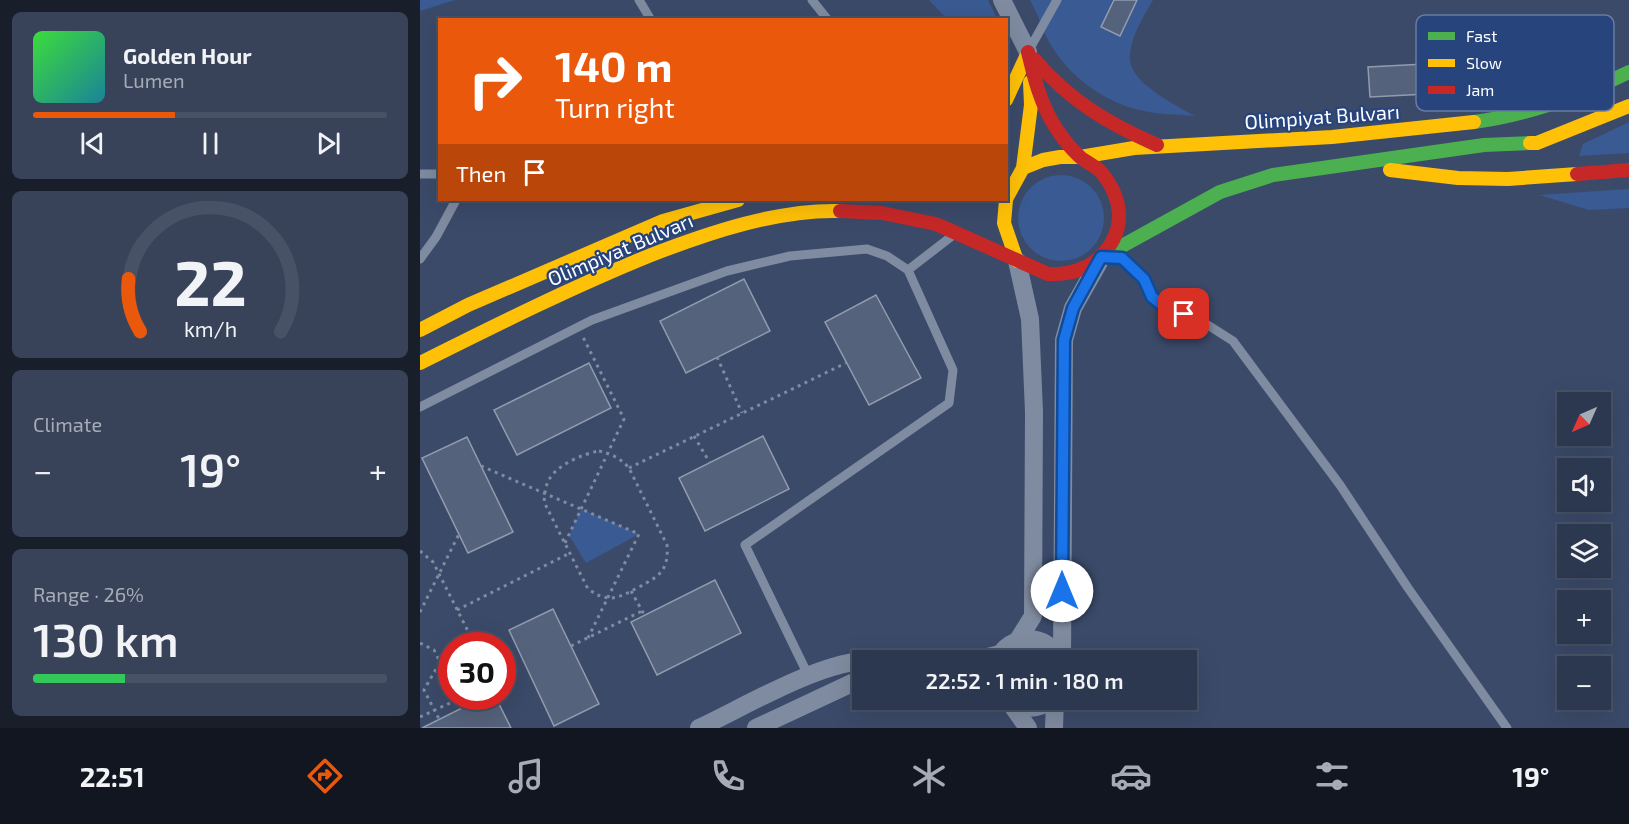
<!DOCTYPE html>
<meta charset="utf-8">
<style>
body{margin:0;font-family:"Exo 2",sans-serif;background:#384359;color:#f1f3f6;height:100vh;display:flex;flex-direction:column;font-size:22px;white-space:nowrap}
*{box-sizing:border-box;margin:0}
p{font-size:20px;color:#a6acb7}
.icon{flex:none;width:33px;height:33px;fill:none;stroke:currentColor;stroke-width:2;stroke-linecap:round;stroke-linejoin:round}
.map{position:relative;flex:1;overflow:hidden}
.side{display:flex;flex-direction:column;gap:12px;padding:12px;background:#181f2b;width:420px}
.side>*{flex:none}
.top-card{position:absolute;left:18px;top:18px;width:570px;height:183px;border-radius:0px;box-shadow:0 6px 24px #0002,0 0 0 2px #485266;background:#ea580c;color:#fff;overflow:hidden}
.needle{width:39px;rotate:225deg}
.fabs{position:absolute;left:1137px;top:392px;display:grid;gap:12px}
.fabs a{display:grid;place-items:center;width:54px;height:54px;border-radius:0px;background:#2c384f;box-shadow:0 6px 24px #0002,0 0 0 2px #485266;font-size:30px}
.speed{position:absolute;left:18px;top:632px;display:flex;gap:12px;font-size:30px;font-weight:700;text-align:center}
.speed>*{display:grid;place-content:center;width:78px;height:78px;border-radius:50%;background:#2c384f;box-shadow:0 6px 24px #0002,0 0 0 2px #485266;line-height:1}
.speed .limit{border:9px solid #d22;background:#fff;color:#111}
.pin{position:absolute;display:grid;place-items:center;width:51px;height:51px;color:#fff;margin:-26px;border-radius:12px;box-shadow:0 3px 9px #0006}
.me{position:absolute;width:66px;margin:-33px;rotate:0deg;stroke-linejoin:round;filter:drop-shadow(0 0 4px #0008)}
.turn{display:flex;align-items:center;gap:21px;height:126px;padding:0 18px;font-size:27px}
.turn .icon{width:78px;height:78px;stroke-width:2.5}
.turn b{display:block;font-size:42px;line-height:51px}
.then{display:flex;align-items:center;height:57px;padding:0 18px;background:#0003;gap:12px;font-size:22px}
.big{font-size:45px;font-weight:600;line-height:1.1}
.side .card{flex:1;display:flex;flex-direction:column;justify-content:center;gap:9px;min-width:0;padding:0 21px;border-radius:9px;background:#384359}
.side .dial{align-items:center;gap:0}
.dial svg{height:156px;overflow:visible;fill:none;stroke:#485266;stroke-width:7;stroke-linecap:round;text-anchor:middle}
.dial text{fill:#f1f3f6;stroke:none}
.song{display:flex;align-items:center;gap:18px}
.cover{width:72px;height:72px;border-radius:9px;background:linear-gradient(135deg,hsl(120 70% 55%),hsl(190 70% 35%))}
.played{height:6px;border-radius:3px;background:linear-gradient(90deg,#ea580c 40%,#485266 40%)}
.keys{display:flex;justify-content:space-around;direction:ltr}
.heat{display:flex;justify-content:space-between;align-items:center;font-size:33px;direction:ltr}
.charge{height:9px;border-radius:4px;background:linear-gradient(90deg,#34c759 26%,#485266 0)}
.trip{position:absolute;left:432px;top:650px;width:345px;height:60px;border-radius:0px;background:#2c384f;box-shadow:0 6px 24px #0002,0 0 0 2px #485266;font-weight:600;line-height:60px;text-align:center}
.tabs{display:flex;height:96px;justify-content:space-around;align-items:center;background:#121620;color:#a6acb7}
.tabs .icon{width:42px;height:42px}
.tabs .current{color:#ea580c}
.tabs b{font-size:27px;color:#f1f3f6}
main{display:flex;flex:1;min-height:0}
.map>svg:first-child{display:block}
.green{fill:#3a5a93}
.building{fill:#55627b;stroke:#929caf;stroke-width:1.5}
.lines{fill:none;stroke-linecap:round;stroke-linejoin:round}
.path{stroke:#7f8ba0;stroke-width:3;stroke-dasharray:3 4.5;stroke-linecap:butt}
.lane{stroke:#7f8ba0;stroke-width:9}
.street{stroke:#7f8ba0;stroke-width:18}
.fast{stroke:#4caf50;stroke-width:14}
.slow{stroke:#ffc107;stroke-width:14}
.jam{stroke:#c62828;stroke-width:14}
.route-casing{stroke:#114b97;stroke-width:15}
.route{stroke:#1a73e8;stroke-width:10}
.labels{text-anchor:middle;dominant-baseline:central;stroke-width:4.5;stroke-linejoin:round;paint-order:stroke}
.street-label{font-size:20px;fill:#fff;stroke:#27447d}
.key{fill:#27447d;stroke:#687ca4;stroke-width:1.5}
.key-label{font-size:16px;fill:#fff}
</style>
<main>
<section class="side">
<div class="card">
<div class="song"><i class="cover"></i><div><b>Golden Hour</b><p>Lumen</p></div></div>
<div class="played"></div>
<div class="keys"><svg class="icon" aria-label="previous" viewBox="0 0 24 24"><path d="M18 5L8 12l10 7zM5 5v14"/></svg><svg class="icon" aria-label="pause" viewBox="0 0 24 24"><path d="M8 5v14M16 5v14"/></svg><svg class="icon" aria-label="next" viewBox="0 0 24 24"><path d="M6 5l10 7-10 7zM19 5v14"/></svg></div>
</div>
<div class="card dial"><svg viewBox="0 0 100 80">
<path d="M14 69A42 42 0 1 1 86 69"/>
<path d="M14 69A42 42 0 0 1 8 42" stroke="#ea580c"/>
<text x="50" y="56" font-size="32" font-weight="700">22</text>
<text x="50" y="72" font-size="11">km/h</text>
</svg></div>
<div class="card"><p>Climate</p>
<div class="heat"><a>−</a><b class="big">19°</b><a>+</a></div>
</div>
<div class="card"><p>Range · 26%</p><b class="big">130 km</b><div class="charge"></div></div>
</section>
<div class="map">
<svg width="1209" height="728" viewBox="0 0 1209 728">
<rect width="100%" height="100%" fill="#3b4a69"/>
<path class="green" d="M0,0H35L0,11Z
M509,0H568L577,19H527Z
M610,0H733C723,18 709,39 710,60C711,83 757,106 775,116C758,114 740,115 724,111C685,103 649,77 629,42C622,29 618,14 610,0Z
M1209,122V153L1159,156L1163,144Z
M598 218a43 43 0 1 1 86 0a43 43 0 1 1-86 0Z
M1209,189V208L1169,210L1119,195Z
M161,509L219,534L166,563L149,535Z"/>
<path class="building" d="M694,0H717L700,36L681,27Z
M1005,64L1007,94L950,97L948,67Z
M324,279L350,331L266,373L240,321Z
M456,295L501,378L449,405L405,322Z
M169,363L191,408L97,455L74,410Z
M343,436L369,489L285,531L259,478Z
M47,437L93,532L48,553L2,458Z
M295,580L321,633L237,675L211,622Z
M133,609L179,704L134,726L89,630Z
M66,696H75L91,728H2Z"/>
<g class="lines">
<path class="path" d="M297,357L322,413
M274,436L290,463
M179,451C192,454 200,458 209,468L247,545C249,571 239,576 219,587C198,598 189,604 168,589L124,502C125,493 125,486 130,478C139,464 163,454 179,451Z
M61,466L219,534L168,638
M209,468L426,363
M145,543L204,419L163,337
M0,551L13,562L55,645
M211,591L225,616
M37,610L150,553
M0,612L39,534
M0,643L14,650L20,662L4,690L19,719
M151,646L222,611
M0,717L45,696"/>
<path class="lane" d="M219,0L231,20
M392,0L408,20
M609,50L637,0
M0,174H20
M696,258H703L724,279L732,297L745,307L783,322L813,341L920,485L988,588L1087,728
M0,259L16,237L36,200
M488,270L532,236
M0,407L172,320L307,271L370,256L447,249L467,256L488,270L533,370L529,403L325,545L389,677"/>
<path class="street" d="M582,0L608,52
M597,261L610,319L614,412L613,616L598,640
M455,660L481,658L538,660
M555,660L580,654
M577,660C590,632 627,632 640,660
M642,660L644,340L653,308L679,262
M586,699C600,711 618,711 632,699
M591,704L608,728
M279,728C324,707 394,665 442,661
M336,728L432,683L442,682
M634,728L635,699"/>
<path class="fast" d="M1054,122C1108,115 1160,96 1209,72
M684,256L800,192L853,175L1064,145L1110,143"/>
<path class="slow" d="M586,100L606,57
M1110,143H1117L1209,106
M603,168L623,160L640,157H660L714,148L912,137L1054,122
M970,170L1038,178L1088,179L1157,174
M586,199L603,168L611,105L610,82
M586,200L584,223L597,261
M0,330L48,305L243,221L318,200
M0,363C76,325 152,287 231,255C288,233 358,209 420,211"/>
<path class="jam" d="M614,59C650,101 687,123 737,145
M1157,174L1209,170
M420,211L462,213L516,224L628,274C651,275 670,269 685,252C706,227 702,198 682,173C676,166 667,163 660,157C650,148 641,136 634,125C620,102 614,77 608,52"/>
</g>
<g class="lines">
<defs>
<path id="route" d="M642,591L644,340L653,308L681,257L702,258L724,279L732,297L745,307L764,314"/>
</defs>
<use href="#route" class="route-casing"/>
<use href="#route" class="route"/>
</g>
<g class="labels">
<g class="street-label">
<text transform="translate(902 116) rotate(-4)">Olimpiyat Bulvarı</text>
<text transform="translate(200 249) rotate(-23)">Olimpiyat Bulvarı</text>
</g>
</g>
<rect x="996" y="15" width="198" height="96" rx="9" class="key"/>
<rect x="1008" y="32" width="27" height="8" fill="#4caf50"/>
<rect x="1008" y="59" width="27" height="8" fill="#ffc107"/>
<rect x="1008" y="86" width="27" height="8" fill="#c62828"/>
<g class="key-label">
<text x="1046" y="42">Fast</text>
<text x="1046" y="69">Slow</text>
<text x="1046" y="96">Jam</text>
</g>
</svg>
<div class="fabs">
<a><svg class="needle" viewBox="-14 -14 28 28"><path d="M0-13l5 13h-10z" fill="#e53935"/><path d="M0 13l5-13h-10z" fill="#a6acb7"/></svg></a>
<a><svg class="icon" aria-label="sound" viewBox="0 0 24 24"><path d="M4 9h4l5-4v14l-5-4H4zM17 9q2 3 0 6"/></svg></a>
<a><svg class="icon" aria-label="layers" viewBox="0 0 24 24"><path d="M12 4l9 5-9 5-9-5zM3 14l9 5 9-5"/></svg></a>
<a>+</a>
<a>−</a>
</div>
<div class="speed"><div class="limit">30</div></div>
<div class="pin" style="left:764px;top:314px;background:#d93025"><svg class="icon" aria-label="arrive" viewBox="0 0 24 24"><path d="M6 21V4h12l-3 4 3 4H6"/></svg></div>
<svg class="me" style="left:642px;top:591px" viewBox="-20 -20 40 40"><circle r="19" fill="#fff"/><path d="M0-13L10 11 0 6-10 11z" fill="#1a73e8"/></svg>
<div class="trip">22:52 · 1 min · 180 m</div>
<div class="top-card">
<div class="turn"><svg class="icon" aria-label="right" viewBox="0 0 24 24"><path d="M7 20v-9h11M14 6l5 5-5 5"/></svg><div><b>140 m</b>Turn right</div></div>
<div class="then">Then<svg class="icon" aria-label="arrive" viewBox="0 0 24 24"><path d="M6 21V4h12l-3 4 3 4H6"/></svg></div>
</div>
</div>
</main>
<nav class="tabs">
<b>22:51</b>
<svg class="icon current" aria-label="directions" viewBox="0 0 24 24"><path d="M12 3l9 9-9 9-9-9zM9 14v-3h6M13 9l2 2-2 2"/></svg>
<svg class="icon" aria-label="music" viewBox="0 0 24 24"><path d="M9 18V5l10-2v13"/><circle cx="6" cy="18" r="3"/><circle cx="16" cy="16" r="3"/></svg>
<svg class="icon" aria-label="phone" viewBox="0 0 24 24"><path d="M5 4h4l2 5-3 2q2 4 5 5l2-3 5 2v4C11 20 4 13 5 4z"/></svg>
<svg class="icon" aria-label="climate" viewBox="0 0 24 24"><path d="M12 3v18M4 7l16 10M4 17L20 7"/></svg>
<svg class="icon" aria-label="car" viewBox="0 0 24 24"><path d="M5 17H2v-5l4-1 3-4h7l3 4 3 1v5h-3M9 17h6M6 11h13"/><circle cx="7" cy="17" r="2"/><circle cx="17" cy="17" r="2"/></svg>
<svg class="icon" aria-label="filters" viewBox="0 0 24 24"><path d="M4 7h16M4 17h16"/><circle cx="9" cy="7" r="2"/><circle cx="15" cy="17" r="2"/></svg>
<b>19°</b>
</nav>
